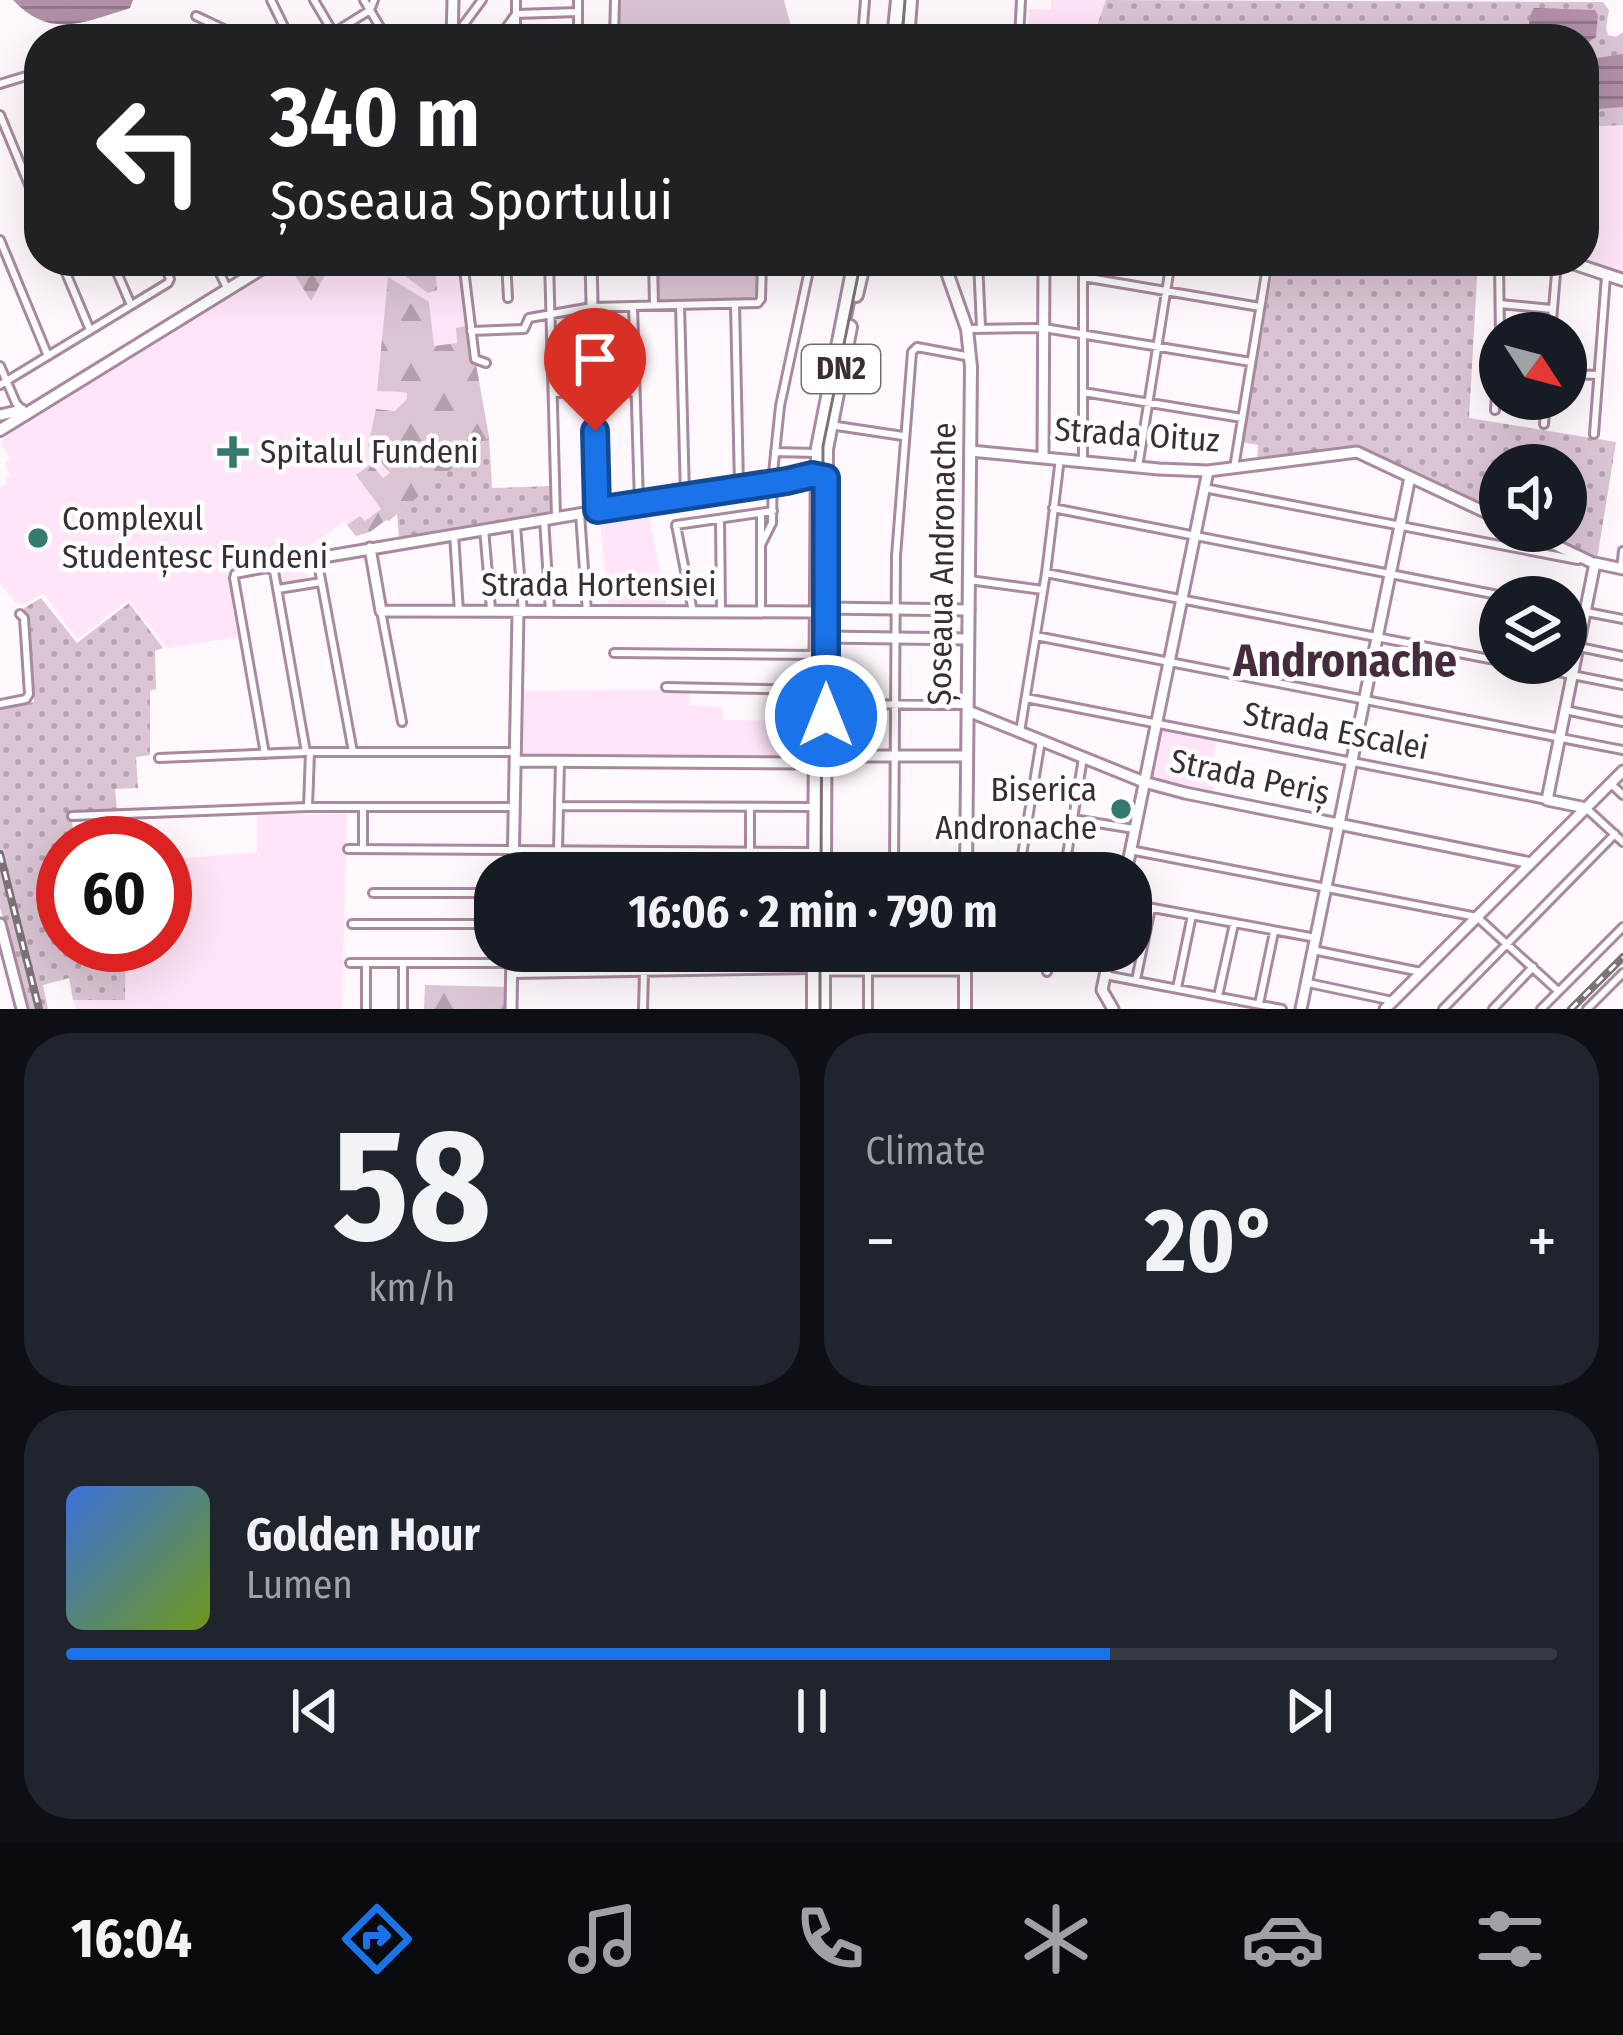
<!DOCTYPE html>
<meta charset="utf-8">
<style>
body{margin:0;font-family:"Fira Sans Condensed",sans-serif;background:#20242c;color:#f1f3f6;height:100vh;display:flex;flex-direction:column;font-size:45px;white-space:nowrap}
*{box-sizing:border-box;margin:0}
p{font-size:39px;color:#9ea1a6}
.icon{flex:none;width:66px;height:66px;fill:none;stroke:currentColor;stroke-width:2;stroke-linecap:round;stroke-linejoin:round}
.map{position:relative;height:1009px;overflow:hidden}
.sheet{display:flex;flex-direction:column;gap:24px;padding:24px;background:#0d0f14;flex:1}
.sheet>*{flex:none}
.top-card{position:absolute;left:24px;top:24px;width:1575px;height:252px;border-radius:48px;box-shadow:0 12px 48px #0002;background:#202124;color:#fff;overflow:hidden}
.needle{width:78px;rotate:126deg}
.tools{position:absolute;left:1479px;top:312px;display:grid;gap:24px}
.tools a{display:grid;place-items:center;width:108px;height:108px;border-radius:50%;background:#171b24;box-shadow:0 12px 48px #0002;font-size:60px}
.speed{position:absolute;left:36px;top:816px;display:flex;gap:24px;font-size:60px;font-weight:700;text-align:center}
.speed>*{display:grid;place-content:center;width:156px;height:156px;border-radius:50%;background:#171b24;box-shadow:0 12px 48px #0002;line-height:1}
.speed .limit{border:18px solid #d22;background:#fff;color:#111}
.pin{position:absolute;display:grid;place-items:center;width:102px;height:102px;color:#fff;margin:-123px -51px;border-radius:50% 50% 50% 0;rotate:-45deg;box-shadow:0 0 12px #0007}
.pin .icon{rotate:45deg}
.me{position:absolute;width:132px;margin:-66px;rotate:0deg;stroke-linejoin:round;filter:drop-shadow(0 0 9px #0008)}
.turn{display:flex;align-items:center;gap:42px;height:252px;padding:0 48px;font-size:54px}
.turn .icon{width:156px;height:156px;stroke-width:2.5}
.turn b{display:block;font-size:84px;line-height:102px}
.big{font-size:90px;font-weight:700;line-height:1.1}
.sheet .tile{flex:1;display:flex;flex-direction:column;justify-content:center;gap:18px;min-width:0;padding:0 42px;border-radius:48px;background:#20242c}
.sheet .dial{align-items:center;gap:0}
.dial b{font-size:156px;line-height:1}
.song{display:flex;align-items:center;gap:36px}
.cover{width:144px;height:144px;border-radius:18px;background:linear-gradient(135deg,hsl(220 70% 55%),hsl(80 70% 35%))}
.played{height:12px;border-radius:6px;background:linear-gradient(90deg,#1a73e8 70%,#363941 70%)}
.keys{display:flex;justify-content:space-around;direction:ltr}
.heat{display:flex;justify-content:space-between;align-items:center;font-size:66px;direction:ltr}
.sheet .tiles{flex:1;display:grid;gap:24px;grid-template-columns:1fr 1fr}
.tile:last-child{grid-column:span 2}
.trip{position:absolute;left:474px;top:852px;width:678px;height:120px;border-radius:48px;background:#171b24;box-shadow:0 12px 48px #0002;font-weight:700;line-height:120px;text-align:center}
.dock{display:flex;height:192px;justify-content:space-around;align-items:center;background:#090b0e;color:#9ea1a6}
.dock .icon{width:84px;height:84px}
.dock .selected{color:#1a73e8}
.dock b{font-size:54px;color:#f1f3f6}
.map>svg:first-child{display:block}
.built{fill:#ffe5f7}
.grass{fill:url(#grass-dots)}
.forest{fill:url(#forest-firs)}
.green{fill:#dbc5d4}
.water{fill:url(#water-rules)}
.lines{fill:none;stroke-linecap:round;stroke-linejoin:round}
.minor-casing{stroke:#a9899f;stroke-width:12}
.tertiary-casing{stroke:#a9899f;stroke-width:15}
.secondary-casing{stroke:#a9899f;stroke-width:16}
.primary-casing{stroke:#a9899f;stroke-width:18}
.minor{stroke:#fff;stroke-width:6}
.tertiary{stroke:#fff;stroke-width:9}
.secondary{stroke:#fff;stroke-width:10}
.primary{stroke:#fff;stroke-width:12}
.tram{stroke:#7d727a;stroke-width:3}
.rail-casing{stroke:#7d727a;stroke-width:8}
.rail{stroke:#fff;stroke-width:3;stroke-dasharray:9;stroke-linecap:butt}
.route-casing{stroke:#114b97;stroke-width:30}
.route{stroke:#1a73e8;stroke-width:21}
.poi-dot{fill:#357a6e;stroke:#fff;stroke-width:4.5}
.labels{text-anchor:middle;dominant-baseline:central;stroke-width:9;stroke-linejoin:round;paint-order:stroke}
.shield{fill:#fff;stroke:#756c72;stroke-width:3}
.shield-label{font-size:30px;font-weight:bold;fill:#3a2d36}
.street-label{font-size:33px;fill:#3a2d36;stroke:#fff}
.poi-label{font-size:33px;fill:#3a2d36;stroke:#fff;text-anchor:start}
.district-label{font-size:45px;font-weight:bold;fill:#462b3e;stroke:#fff}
</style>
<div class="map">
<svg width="1623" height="1009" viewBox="0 0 1623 1009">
<defs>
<pattern id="grass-dots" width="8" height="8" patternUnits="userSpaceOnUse" patternTransform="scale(3)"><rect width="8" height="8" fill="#dbc5d4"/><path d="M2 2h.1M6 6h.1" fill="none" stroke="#b3a0ad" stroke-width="1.8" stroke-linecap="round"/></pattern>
<pattern id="forest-firs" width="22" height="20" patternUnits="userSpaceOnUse" patternTransform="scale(3)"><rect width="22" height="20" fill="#dbc5d4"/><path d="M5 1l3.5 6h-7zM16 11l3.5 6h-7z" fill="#b3a0ad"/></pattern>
<pattern id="water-rules" width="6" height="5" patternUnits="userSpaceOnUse" patternTransform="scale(3)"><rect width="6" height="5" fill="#b291a8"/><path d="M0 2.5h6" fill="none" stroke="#92778a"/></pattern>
</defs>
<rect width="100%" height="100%" fill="#fff8fd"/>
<path class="built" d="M1051,0H1106L1093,35L1080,26L1071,39H1027L1029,9L1051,10Z
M1623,125V275L1578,261H1584V127Z
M284,261H461L481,435L370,532L356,536L344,522L292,558L308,577L280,585L275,566L228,574L237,637L167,648L129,600L77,639L43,593L22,606L16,603L0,584V488L7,483L5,479L10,476L5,463L10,459L0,442L29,420Z
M647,505L667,608L609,609L599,513Z
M689,689V705L722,707L723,720L811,721V758L524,756L519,752L521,691Z
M1161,730L1217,741L1211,767L1217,769L1212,795L1151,778Z
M347,814L342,1009H76L73,1000H125L126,945H165V860L257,852V815Z"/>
<path class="grass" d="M1106,0L1603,2L1609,10L1606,28L1608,35L1616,37L1623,32V125L1584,127V39H1092Z
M1275,261H1285L1303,270L1305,261H1478L1469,418L1616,442L1597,559L1537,531H1566V465H1500V514L1361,448L1257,460L1258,445L1241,442Z
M489,437L492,488L551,486L553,513L399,537L397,514Z
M41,598L77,643L129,603L163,648L155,651L156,689L150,691V755L136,757L138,788L115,789L117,811L72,812L73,843H63V945H126L125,1000H73L69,978L43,985L48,1009H26L0,907V709L34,702L24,608Z"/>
<path class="forest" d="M291,261H337L324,277L311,301L287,263Z
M372,261H435L437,290L428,293L401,273Z
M388,277L429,302L434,346L457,343L456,328L469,325L489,437L389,521L386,520L370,532L356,536L347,525L360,516L365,521L381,509L356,475L371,464L383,478L390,473L368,446L376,409L395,411L407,399V393C402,391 385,392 377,391Z
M425,985L508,987L507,1009H424Z"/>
<path class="green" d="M620,0H784L792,30L788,32L790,39H616Z
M657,261H758L756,297L751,301L660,302L657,299Z"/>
<path class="water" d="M13,0H133L130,8C85,22 50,40 13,0Z
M1534,8L1595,10L1598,15L1596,37L1584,45V39H1527L1530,16Z
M1623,54V107L1584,110V60Z"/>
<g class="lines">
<defs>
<path id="minor" d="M271,0L290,39
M314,0L337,39
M364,0L387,39
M196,16L245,39
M142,38L154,39
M324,39L370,10L374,0
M453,39L482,0
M498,39L516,14L578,12
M516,39V0
M578,39V0
M614,39L615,0
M862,39L865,0
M1019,39L1021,0
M32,74L39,89
M0,84L39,72
M0,115L39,209
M0,240L48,356
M61,261L90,330
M112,261L131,305
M214,261L226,286
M463,261L475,359L486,363
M506,261L508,298
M549,261L556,517
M653,261L654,305
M791,261L852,269
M978,261L981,327
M1083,277L1260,307
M735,304L739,486
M1500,304L1552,309
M680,305L685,496
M633,306L639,503
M969,329L1044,328L1251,362
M471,331L524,329L529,318L592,307L758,303L761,299L762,261
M1551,333L1557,261
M0,366L16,403L22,410
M1566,374L1598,375
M0,385L168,283L170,279L163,261
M1083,392L1242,418
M553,393L634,392
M1495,410L1500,338L1499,261
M1544,424L1546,399
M830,425L903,436
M1594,434L1606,276
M775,452L817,453
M1083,461V261
M1138,467L1171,261
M1234,468L1268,261
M1204,488L1578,560
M1053,508L1508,597
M580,514L587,612
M544,519L550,612
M720,520L721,612
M516,526L523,613
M484,529L491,609
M454,534L459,612
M761,545L772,523L773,473L780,406L811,261
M317,558L353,752
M1621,569L1623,551
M1046,573L1500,661
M969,580L1043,590
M278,589L321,582
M1566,608L1623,619
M381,611L402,722
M761,611V513
M693,612L676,525L773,511
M1036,636L1623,750
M1579,647L1623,656
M614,653L816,655
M1512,663L1623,685
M666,687L816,690
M1026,698L1547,800
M0,704L26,699L29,694L24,618L20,614
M826,704L966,705
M1565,710L1623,722
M1020,732L1046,573L1060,458
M265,754L234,578L235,574L267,568L274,571L306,752
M159,758L306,752H515
M1610,783L1623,795
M560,806L814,807
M308,807L310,752
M1586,808L1623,842
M72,816L308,807H514
M1073,819L1134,829
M348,849L815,852
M363,849V807
M1130,850L1477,917L1558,991
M558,851L560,761
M750,851V807
M1066,859L1127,868
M894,873L896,556L912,352L917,347L971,357
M1019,873L1041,740
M1064,873L1083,758
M373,893H495
M1131,904L1316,938
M352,924H495
M1313,950L1421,972
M868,951V1009
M895,951V970
M1084,951L1109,955
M350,963H512
M366,965V1009
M1047,972L1051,951
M511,974L814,969
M1105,975L1282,1009
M1136,980L1151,908
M1308,983L1393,1001
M1177,988L1192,915
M1218,996L1234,924
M1259,1004L1274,932
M403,1009V965
M643,1009L644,972
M1443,1009L1615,834
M1493,1009L1533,967
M1541,1009L1623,927
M1587,1009L1623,973"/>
<path id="tertiary" d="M452,39L453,0
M591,261L597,510
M0,415L22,410
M970,451L1159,469L1208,471L1357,452L1500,519
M1043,456L1044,261
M1526,531L1591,562
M370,548L381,611L817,612
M317,558L739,487L821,480
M825,608L969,610
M825,637L968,639
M968,711L1144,782L1185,793L1531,863
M826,756H967
M515,761L810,763
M1586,808L1547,800L1595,563L1623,569
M513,873L518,613
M1126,873L1208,471
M0,924L22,1009
M1110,951L1102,990L1113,1009
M822,970H965
M511,1009L512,951
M1301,1009L1410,477
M1385,1009L1623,771"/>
<path id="secondary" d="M943,261L967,329L971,367L966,873
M1566,261L1623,280
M0,430L274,261
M965,951V1009"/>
<path id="primary" d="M894,39L898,0
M907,39L910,0
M856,295L864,261
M825,592L826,449L850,327
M815,873L818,448L855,261
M824,873L825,612
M814,1009V951
M823,1009V951"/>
</defs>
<use href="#minor" class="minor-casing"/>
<use href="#tertiary" class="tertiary-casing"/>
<use href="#secondary" class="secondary-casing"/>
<use href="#primary" class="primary-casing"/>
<use href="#minor" class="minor"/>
<use href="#tertiary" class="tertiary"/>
<use href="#secondary" class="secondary"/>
<use href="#primary" class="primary"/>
<path class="tram" d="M902,39L905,0
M821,873L823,446L861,261
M820,1009V951"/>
<defs>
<path id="rail" d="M0,854L39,1009
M1571,1009L1623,957"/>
</defs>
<use href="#rail" class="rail-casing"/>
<use href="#rail" class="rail"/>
</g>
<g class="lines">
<defs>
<path id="route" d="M595,431L597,510L787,481L812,475L826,478V716"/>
</defs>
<use href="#route" class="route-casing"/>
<use href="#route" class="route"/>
</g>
<g class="poi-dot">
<path d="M227 434h12v12h12v12h-12v12h-12v-12h-12v-12h12z"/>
<circle cx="38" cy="538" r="12"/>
<circle cx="1121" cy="809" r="12"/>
</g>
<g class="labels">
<rect class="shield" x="802" y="345" width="78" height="48" rx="9"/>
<g class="shield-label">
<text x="841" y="369">DN2</text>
</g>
<g class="street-label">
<text transform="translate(1137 435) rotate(4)">Strada Oituz</text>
<text transform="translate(942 564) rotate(-89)">Șoseaua Andronache</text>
<text x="599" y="585">Strada Hortensiei</text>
<text transform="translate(1336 731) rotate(11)">Strada Escalei</text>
<text transform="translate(1250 777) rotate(12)">Strada Periș</text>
</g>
<g class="poi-label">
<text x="260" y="452">Spitalul Fundeni</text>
<text x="62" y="519">Complexul<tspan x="62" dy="38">Studențesc Fundeni</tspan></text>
<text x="1097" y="790" text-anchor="end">Biserica<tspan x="1097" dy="38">Andronache</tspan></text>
</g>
<g class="district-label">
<text x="1345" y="661">Andronache</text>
</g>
</g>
</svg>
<div class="tools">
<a><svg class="needle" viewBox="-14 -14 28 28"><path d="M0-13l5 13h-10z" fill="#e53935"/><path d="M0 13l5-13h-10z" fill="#9ea1a6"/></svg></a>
<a><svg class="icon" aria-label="sound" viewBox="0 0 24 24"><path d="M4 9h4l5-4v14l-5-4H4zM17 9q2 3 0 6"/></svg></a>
<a><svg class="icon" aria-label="layers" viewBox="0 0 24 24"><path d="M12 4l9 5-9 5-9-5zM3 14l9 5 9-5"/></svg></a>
</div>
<div class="speed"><div class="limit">60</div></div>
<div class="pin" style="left:595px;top:431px;background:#d93025"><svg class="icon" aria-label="arrive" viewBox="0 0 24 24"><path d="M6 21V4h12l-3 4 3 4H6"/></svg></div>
<svg class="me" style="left:826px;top:716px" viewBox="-20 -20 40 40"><circle r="17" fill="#1a73e8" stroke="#fff" stroke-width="3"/><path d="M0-11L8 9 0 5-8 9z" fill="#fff"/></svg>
<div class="trip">16:06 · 2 min · 790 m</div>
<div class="top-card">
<div class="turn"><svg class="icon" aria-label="left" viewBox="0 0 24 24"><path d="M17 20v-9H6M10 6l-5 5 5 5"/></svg><div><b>340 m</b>Șoseaua Sportului</div></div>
</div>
</div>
<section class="sheet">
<div class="tiles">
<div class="tile dial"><b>58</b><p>km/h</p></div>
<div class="tile"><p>Climate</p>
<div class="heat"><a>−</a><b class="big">20°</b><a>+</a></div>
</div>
<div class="tile">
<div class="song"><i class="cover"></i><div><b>Golden Hour</b><p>Lumen</p></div></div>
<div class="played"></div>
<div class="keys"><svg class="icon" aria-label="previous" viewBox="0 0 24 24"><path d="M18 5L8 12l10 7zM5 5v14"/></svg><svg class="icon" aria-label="pause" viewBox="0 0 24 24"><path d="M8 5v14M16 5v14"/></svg><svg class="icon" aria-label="next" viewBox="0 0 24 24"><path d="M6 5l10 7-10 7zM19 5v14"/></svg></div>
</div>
</div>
</section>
<nav class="dock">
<b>16:04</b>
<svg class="icon selected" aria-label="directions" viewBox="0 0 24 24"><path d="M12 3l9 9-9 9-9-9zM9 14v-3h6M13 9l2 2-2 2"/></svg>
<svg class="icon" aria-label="music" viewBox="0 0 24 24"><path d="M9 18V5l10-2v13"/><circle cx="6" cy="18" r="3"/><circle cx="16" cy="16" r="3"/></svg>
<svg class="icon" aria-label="phone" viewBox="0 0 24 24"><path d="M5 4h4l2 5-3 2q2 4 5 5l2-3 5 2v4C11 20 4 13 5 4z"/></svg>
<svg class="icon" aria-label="climate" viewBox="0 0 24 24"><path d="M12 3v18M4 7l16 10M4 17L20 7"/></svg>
<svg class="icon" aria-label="car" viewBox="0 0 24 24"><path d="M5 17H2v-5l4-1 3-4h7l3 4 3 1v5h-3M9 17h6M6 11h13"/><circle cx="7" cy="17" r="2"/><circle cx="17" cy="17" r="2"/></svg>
<svg class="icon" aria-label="filters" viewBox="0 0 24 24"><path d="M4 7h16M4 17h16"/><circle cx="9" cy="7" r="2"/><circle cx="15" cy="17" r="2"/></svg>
</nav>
